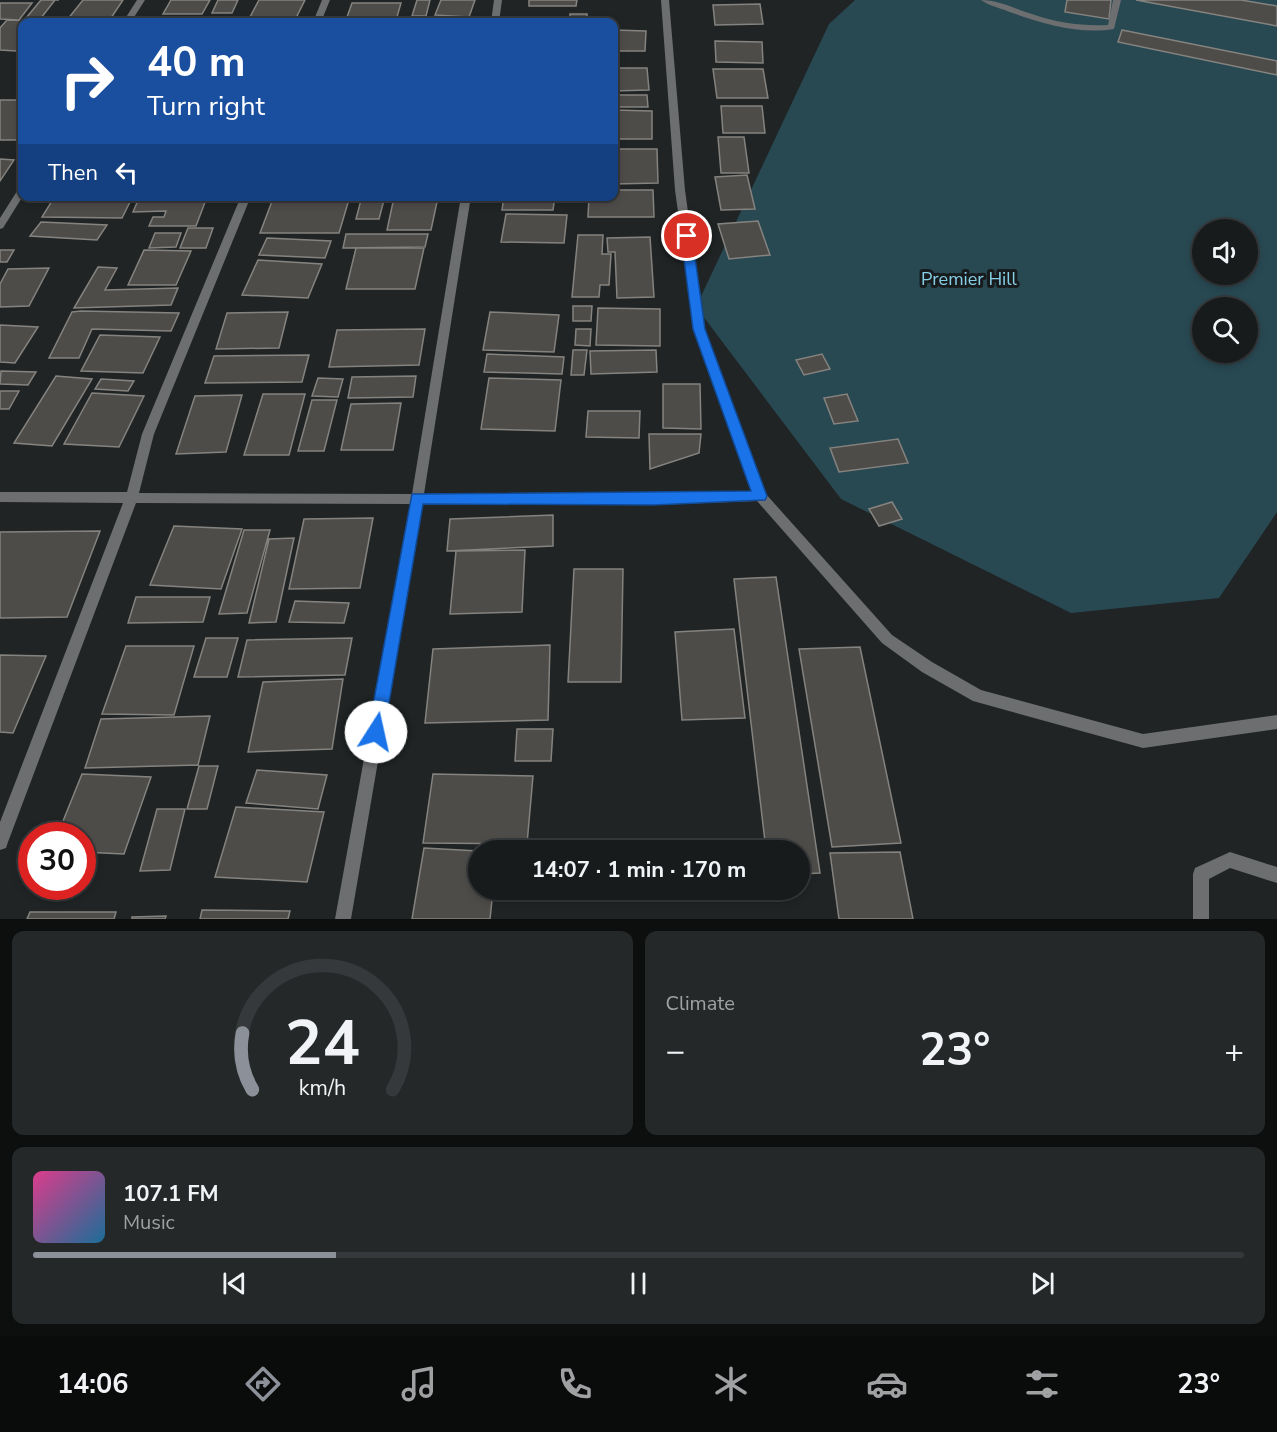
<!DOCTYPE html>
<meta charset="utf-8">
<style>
body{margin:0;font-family:"Nunito Sans",sans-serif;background:#252829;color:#f1f3f6;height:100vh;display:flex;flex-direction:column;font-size:22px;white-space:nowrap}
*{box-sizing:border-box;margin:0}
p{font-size:20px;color:#9fa1a3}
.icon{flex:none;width:33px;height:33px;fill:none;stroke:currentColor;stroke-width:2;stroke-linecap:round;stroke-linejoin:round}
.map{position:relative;height:919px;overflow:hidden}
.panel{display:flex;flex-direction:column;gap:12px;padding:12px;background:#0d0f0f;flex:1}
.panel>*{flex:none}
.guide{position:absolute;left:18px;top:18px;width:600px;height:183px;border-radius:12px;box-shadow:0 3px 9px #0003,0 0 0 2px #36393b;background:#1a4fa0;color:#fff;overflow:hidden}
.buttons{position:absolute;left:1192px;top:219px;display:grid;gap:12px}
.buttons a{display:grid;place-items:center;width:66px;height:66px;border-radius:50%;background:#181b1c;box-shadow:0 3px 9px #0003,0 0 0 2px #36393b;font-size:30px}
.speed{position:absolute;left:18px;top:822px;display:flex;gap:12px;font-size:30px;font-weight:700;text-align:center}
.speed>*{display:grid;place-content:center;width:78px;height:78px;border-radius:50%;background:#181b1c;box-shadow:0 3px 9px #0003,0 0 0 2px #36393b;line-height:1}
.speed .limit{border:9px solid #d22;background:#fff;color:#111}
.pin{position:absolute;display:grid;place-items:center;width:51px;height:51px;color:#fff;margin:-26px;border:3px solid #fff;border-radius:50%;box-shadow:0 2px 6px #0007}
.me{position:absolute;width:66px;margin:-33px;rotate:10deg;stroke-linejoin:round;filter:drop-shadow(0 0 4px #0008)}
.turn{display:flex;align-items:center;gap:21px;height:126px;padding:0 30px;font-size:27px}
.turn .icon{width:78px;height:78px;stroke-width:2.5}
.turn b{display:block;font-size:42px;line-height:51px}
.then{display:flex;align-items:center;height:57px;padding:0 30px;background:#0003;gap:12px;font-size:22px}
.big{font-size:45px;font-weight:700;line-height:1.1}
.panel .card{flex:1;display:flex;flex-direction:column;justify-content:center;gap:9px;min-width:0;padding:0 21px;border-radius:12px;background:#252829}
.panel .dial{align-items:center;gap:0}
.dial svg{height:156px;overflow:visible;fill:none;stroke:#36393b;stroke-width:7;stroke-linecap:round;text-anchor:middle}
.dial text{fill:#f1f3f6;stroke:none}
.song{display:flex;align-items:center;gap:18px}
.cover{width:72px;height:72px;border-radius:9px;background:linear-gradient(135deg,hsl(330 70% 55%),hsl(200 70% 35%))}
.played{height:6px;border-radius:3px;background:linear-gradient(90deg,#8c9099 25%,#36393b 25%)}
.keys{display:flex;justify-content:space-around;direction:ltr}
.heat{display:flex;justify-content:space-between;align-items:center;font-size:33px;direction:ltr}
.panel .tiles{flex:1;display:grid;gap:12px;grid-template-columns:1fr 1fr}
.card:last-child{grid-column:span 2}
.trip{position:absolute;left:468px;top:840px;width:342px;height:60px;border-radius:30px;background:#181b1c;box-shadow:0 3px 9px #0003,0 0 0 2px #36393b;font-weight:700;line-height:60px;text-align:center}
.tab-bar{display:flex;height:96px;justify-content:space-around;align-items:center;background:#0a0b0b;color:#9fa1a3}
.tab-bar .icon{width:42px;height:42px}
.tab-bar .active{color:#8c9099}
.tab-bar b{font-size:27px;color:#f1f3f6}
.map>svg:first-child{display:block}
.green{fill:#284852;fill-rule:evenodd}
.building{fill:#4e4c49;stroke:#85837f;stroke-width:1.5}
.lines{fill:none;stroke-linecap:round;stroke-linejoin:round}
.service{fill:#6c6e6f;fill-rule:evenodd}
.minor{fill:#6c6e6f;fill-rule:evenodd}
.route{fill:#1a73e8;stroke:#114b97;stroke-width:1.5}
.labels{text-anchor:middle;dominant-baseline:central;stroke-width:6;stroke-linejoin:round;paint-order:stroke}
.park-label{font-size:18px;fill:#86cfe7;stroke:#171b1c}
</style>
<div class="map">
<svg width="1277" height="919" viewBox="0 0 1277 919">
<rect width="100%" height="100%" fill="#202425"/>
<path class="green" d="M855,0H1277V512L1219,598L1071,613L841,499L696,307L829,24ZM1203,230H1248V274H1203ZM1203,308H1248V352H1203Z"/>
<path class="building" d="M41,0H59H55L41,18H26Z
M83,0H123L109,21L67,20Z
M171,0H210L202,14H163Z
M218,0H238L232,13H212Z
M259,0H305L296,18L250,17Z
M417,0H430L426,16H412Z
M441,0H475L469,17L435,15Z
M529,0H577L576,6H529Z
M1067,0H1111L1109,19L1065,12Z
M1136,0H1241L1277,6V26Z
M0,3H32L19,20L0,19Z
M352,3H401L397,17H347Z
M760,4L763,24L715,25L713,5Z
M570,14H587V22H570Z
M226,17L224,22H157L159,19Z
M235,17L294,19L292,22H232Z
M48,18H67L64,22H45Z
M527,18H567V22H526Z
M7,20L40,21L22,22V42L16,51L0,50V28Z
M614,30L646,31L645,51H614Z
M1122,30L1277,61V75L1118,42Z
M715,41L762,42L763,63L716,62Z
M614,68H647L649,90L614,91Z
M713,69H763L768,98H717Z
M614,95H647L648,107H614Z
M0,100H22V140H0Z
M721,106H762L765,133H723Z
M614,110L652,111V139H614Z
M718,137H744L749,173H721Z
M614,149H657L658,183L614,184Z
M0,159L14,160L0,181Z
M747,175L755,209L721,210L715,177Z
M614,190H653L654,217H588L589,196H614Z
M55,196H133L122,218L42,217Z
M274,196H350L339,233H260Z
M362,196H402V200H384L379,219H356Z
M504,196H555L553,210H502Z
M207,197L196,226H149L153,217H164L166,211L133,212L139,198Z
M393,202H437L431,230H387Z
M506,214L567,215L564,243L501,242Z
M758,221L770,255L729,259L718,224Z
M41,222L107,225L97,240L30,236Z
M188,228H213L206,248H180Z
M155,233H181L176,247L149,248Z
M346,234H428L425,247L343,248Z
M578,235H603L602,254H611L609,285H600L599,297H572Z
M650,237L654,297L617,298L615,252H608L607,238Z
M267,238L331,241L325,258L259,255Z
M356,248H424L415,289H346Z
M0,250H14L7,262H0Z
M144,250L191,251L176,285H128Z
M258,260L322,264L308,298L242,295Z
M98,267L117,268L105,290L178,288L171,305L74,308Z
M49,268L29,306L0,307V284L8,269Z
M573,306H592L591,321H573Z
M598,308L660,309V346L596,345Z
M81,311L179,313L171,331L92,329L79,358H49L72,312Z
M288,312L279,348L216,349L227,313Z
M490,312L559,315L554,352L483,350Z
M0,325L38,327L15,363L0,362Z
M425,329L419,365L329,367L337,330Z
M576,329H591L590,346L575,345Z
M100,335L160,337L143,373L81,371Z
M573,350H587L584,375H571Z
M656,350L657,372L591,374L590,351Z
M487,354L564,357L562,374L484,372Z
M822,354L830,369L804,375L796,360Z
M309,355L302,382L205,383L214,356Z
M1,371L36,372L28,385L0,384Z
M56,376L92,379L52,446L14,443Z
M416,376L413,397L348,398L352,377Z
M318,378L343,379L338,397L312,396Z
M489,378L561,380L555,431L481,429Z
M101,379L134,381L128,391L95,389Z
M663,384H700L701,429L663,428Z
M0,391H19L9,409H0Z
M92,393L144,396L119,447L64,444Z
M263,394H305L289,455H244Z
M847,394L858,421L834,424L824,398Z
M242,395L226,452L176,454L195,396Z
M312,400H337L324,451H298Z
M401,403L393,450H341L351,404Z
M588,411H640L639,438L586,437Z
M649,434H701L699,453L650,469Z
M898,439L908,463L839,472L830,448Z
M892,502L902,519L879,526L869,509Z
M553,515V546L447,551L450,519Z
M373,518L360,588L289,589L304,519Z
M174,526L242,529L221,589L150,585Z
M244,530H270L247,613L219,614Z
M100,531L67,617L0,618V532Z
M294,538L276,622L249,623L269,539Z
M525,550L522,612L450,614L456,551Z
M574,569H623L621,682H568Z
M776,577L820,873L800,874V850H766L734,579Z
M136,597H210L203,622L128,623Z
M295,601L349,603L344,623L289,622Z
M734,629L745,718L682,720L675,632Z
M206,638H238L227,677H194Z
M352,638L345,675L238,677L247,640Z
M550,645L548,720L425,723L433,649Z
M126,646H194L174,715L102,714Z
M860,647L901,843L832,847L799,649Z
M0,655L46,656L13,733L0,732Z
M343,679L332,749L248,752L263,682Z
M210,716L198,765L85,768L101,719Z
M517,729H553L551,761H515Z
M199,766H218L207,809H187Z
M257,770L327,775L318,809L246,803Z
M82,774L151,777L124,854L82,852V836H57Z
M433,774L533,776L527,844L423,843Z
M236,807L324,812L307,882L215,877Z
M157,809H185L170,870L140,871Z
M424,848L478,851V890H493L490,919H412Z
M900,852L913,919H839L830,853Z
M202,910L290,911L288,919H200Z
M30,912H116L114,919H27Z
M166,916L165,919H132V917Z"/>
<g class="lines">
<path class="service" d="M981,0C999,0 1015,9 1032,14C1057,23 1081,26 1108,25L1113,0H1121L1114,29C1078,35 1041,23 1007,11C999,8 988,5 981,0Z
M1230,852L1277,867V883L1230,868L1209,879V919H1193V874L1195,868Z"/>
<path class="minor" d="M137,0H145L131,22H123Z
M322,0H330L321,22H313Z
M494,0H502L499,22H491Z
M661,0H669L685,190L704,329L765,493L892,635L932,662L981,690L1143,734L1277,715V729L1143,748L973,701L922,672L882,643L757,501L654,505L422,504L351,919H335L410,504L136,503L8,842L6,848L0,850V822L123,503L0,502V492H127L142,434L241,196H251L154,434L139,493L412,494L461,196H471L424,494L654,495L752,491L694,329L675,190Z
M22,187L23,196L3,228L0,229V218L19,188Z"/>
</g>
<path class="route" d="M687,233L692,236L705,329L767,496L765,500L654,505L423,504L384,732L382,738L376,740L370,738L368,732L412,494L751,491L693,329L681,236Z"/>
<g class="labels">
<g class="park-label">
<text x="969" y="279">Premier Hill</text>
</g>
</g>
</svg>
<div class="buttons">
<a><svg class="icon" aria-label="sound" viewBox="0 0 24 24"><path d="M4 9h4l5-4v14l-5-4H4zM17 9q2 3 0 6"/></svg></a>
<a><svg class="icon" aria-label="search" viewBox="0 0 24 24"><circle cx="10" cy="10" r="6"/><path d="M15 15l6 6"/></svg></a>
</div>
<div class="speed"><div class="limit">30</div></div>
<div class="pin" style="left:687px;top:236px;background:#d93025"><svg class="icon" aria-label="arrive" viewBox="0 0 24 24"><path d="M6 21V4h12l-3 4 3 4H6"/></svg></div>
<svg class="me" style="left:376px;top:732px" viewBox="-20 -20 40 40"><circle r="19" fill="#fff"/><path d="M0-13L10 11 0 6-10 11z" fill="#1a73e8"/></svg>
<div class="trip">14:07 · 1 min · 170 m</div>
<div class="guide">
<div class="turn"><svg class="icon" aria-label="right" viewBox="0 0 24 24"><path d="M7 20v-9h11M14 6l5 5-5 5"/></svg><div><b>40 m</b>Turn right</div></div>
<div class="then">Then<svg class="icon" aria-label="left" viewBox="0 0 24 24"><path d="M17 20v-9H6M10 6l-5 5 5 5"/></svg></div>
</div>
</div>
<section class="panel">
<div class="tiles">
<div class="card dial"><svg viewBox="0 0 100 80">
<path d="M14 69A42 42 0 1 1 86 69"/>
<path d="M14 69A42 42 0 0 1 9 40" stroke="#8c9099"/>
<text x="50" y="56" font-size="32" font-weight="700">24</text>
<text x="50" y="72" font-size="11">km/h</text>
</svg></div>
<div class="card"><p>Climate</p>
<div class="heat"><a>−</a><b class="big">23°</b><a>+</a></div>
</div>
<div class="card">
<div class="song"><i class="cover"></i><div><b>107.1 FM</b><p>Music</p></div></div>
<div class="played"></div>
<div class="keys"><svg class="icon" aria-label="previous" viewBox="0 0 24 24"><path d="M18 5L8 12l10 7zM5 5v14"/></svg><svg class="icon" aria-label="pause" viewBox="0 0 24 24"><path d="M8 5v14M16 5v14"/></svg><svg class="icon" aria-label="next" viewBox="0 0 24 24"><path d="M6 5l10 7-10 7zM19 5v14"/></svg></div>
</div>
</div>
</section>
<nav class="tab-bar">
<b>14:06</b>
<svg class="icon active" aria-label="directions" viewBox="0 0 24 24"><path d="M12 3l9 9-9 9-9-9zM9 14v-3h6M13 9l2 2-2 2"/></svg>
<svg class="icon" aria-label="music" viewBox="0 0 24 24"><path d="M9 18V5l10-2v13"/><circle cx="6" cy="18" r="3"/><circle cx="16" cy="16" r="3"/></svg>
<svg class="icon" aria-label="phone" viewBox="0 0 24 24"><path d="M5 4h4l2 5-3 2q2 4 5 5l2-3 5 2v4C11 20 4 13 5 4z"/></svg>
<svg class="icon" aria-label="climate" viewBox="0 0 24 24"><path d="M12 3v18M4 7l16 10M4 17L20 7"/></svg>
<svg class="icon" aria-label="car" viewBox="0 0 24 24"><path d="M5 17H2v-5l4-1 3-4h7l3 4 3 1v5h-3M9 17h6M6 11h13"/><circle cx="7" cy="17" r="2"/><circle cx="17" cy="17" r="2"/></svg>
<svg class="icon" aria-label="filters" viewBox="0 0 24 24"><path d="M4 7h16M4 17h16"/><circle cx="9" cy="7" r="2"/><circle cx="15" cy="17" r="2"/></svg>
<b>23°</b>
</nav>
